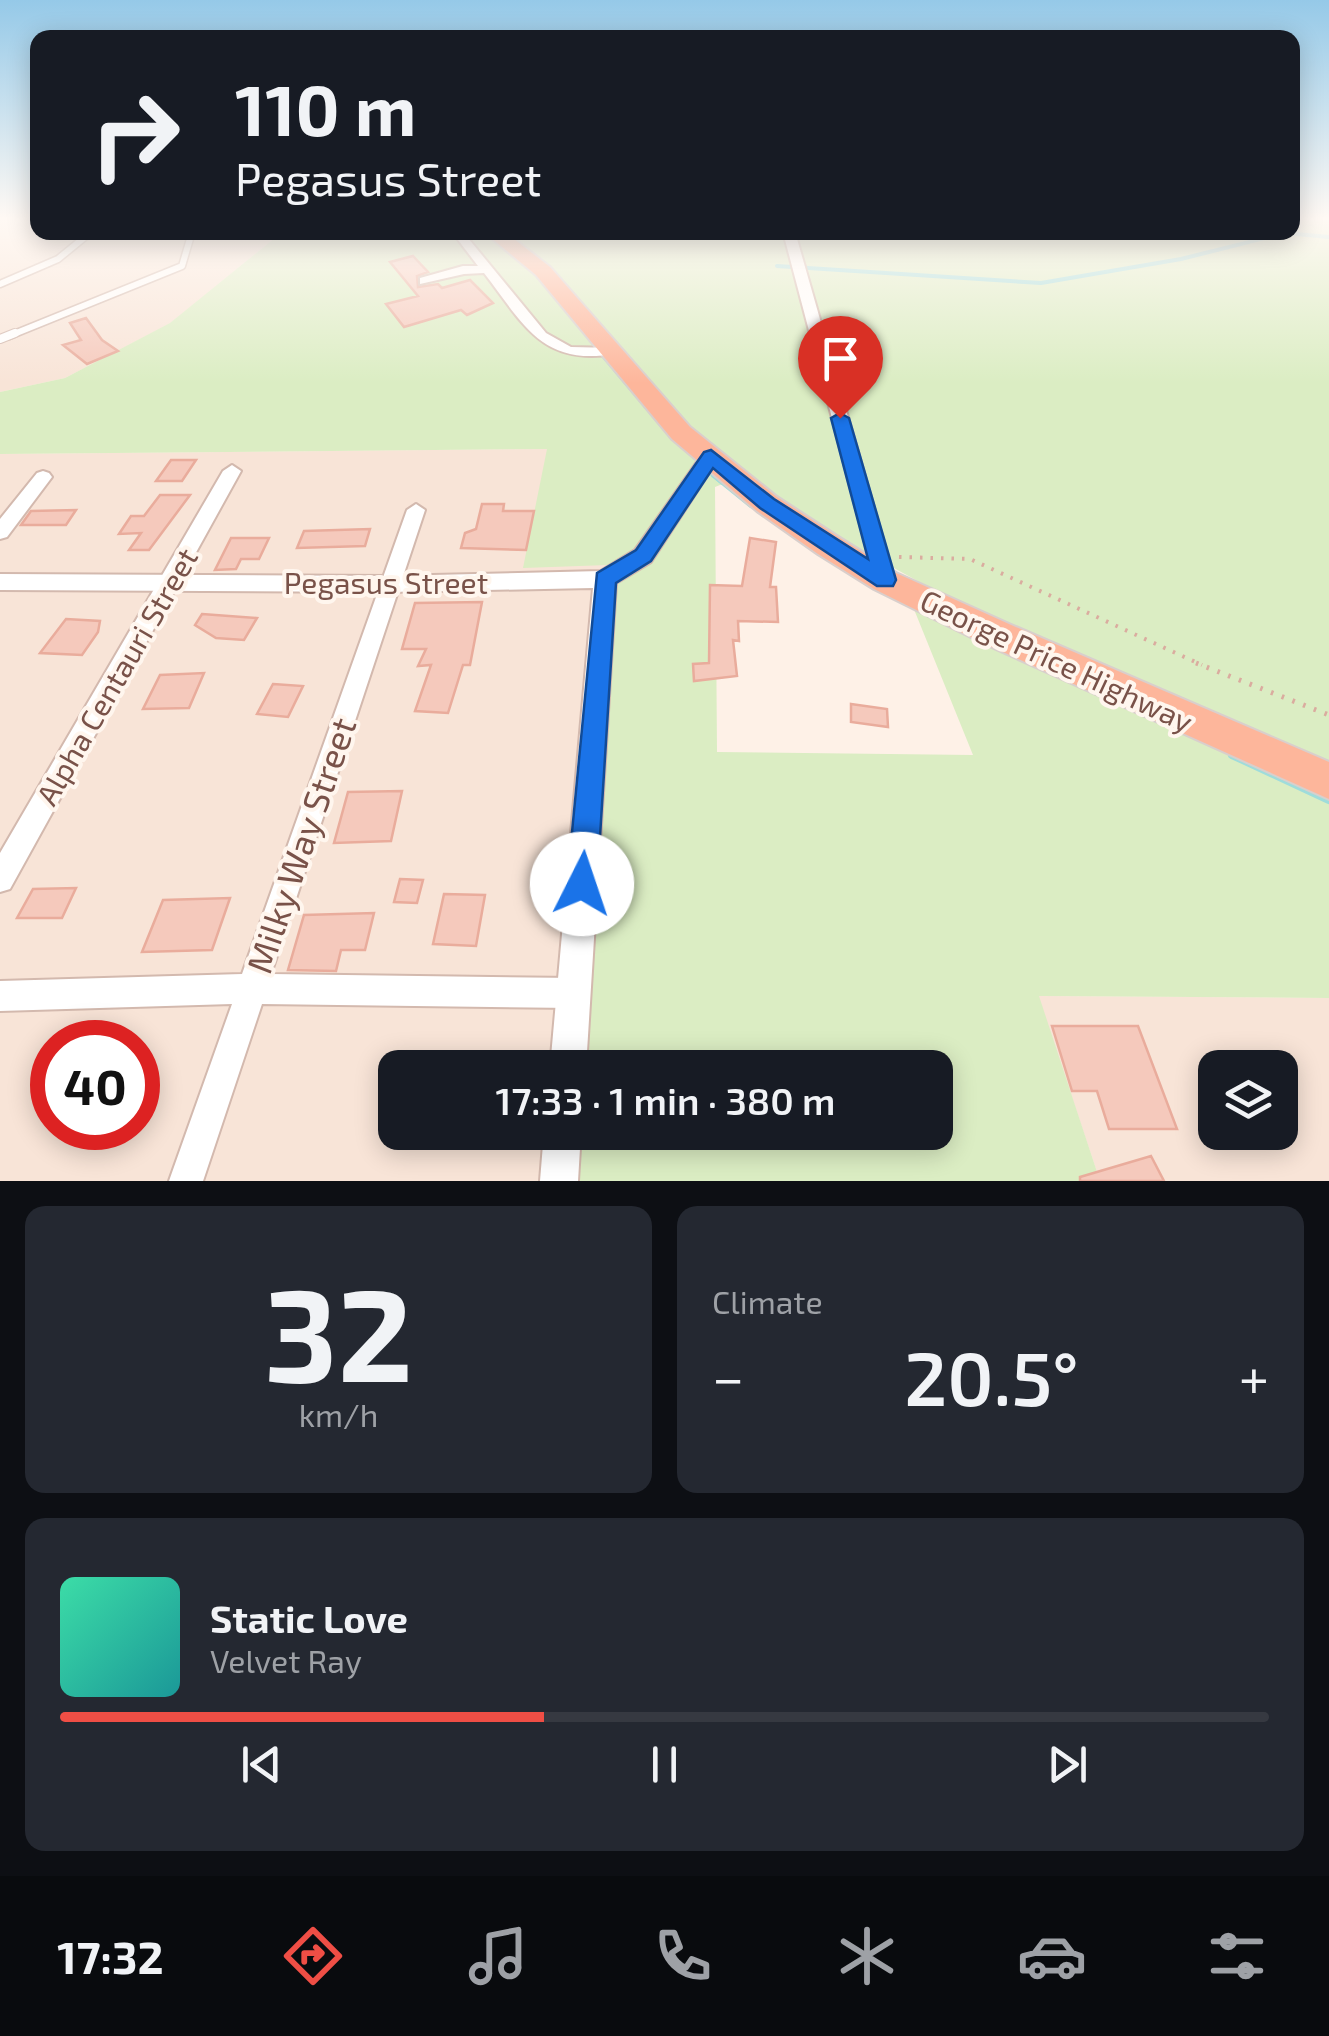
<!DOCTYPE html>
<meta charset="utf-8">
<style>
body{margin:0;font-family:"Exo 2",sans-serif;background:#242831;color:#f1f3f6;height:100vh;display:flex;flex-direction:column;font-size:38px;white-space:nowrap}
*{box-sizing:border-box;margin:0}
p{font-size:32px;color:#9ea1a6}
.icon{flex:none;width:55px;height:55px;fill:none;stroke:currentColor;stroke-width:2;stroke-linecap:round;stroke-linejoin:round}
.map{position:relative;height:1181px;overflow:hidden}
.details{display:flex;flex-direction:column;gap:25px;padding:25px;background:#0d0f14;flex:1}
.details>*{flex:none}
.banner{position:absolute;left:30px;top:30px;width:1270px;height:210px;border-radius:20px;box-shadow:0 5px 25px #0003;background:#171b24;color:#f1f3f6;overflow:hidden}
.fabs{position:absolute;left:1198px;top:1050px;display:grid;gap:20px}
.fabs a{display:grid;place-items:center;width:100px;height:100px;border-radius:20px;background:#171b24;box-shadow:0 5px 25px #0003;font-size:50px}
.speed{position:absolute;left:30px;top:1020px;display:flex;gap:20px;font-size:50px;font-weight:700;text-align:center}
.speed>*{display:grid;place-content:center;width:130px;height:130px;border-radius:50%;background:#171b24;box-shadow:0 5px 25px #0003;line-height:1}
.speed .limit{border:15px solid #d22;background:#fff;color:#111}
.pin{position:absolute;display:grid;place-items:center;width:85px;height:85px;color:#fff;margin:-102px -42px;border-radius:50% 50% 50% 0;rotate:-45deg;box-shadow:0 0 10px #0007}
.pin .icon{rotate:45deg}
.me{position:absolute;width:110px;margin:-55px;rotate:4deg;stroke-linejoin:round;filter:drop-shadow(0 0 8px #0008)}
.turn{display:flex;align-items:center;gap:35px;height:210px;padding:0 40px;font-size:45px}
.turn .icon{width:130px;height:130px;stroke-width:2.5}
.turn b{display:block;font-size:70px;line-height:85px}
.big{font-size:75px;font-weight:600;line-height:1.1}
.details .card{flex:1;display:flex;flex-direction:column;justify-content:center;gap:15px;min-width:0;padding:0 35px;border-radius:20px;background:#242831}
.details .dial{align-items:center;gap:0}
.dial b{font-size:130px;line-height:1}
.song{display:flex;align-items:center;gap:30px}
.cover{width:120px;height:120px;border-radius:15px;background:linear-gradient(135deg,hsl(160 70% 55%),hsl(180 70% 35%))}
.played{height:10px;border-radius:5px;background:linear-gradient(90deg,#ef4e45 40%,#363941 40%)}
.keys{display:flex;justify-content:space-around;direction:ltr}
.heat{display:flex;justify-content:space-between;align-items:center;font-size:55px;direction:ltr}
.details .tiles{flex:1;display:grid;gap:25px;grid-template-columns:1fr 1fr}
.card:last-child{grid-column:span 2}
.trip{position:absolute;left:378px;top:1050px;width:575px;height:100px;border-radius:20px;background:#171b24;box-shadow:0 5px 25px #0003;font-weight:600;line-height:100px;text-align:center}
.tabs{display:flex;height:160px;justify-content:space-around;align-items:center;background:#090b0e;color:#9ea1a6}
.tabs .icon{width:70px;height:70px}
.tabs .current{color:#ef4e45}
.tabs b{font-size:45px;color:#f1f3f6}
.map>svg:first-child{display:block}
.residential{fill:#f8e4d7;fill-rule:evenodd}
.green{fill:#dbedc3}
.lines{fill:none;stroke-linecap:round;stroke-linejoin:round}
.stream-far3{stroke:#9fdcdb;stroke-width:4}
.stream-far2{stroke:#9fdcdb;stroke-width:5}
.stream-far1{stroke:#9fdcdb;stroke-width:6}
.stream{stroke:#9fdcdb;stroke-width:8}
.building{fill:#f5c9bc;stroke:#e9ac9c;stroke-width:2.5}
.service-far1-casing{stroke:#d3b9ae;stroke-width:9}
.service-casing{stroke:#d3b9ae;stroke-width:10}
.minor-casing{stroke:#d3b9ae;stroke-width:4}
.tertiary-casing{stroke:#d3b9ae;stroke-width:4}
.trunk-casing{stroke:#d9cfcc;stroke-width:4}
.path-far1{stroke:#daac9f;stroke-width:4;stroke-dasharray:2.5 8;stroke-linecap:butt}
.path{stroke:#daac9f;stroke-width:5;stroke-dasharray:2.5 9;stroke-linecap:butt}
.service-far1{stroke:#fff;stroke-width:6}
.service{stroke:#fff;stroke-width:8}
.minor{fill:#fff;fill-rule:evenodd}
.tertiary{fill:#fff;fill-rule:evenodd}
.trunk{fill:#fdb69b;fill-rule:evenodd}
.route{fill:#1a73e8;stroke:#114b97;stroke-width:2.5}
.labels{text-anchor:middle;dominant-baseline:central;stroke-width:8;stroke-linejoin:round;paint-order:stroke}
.street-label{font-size:30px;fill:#795249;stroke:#fff6ee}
.near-street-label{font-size:35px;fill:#795249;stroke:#fff6ee}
</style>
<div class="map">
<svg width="1329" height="1181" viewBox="0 0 1329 1181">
<rect width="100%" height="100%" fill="#fef1e7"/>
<path class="residential" d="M0,217H37L38,232L281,233L171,323L65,378L0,392Z
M547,449L608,564L579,1067L395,1068V1132L575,1133L572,1181H0V454ZM52,1042H138V1128H52Z
M1038,996L1329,998V1181H1100ZM1215,1068H1280V1132H1215Z"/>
<path class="green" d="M1293,217H1329V767L936,591L826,531L759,484L730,481L715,487L717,752L973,755L909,597L1329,790V998L1039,996L1100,1181H572L575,1133L935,1132V1068L579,1067L608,565L523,568L547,449L0,454V392L65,378L170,323L281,233L1292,232Z"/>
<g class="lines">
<path class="stream-far3" d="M777,266L1041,283L1181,259L1285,233L1329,237"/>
<path class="stream-far2" d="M602,354L671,436
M713,475L722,482"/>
<path class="stream-far1" d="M719,479L751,505"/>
<path class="stream" d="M1232,755L1329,800"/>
</g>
<path class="building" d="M413,256L428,272L417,276L418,287L438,284L442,288L470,280L493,303L467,315L461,310L404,327L386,304L418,296L390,262Z
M86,318L102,340L118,351L87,364L63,345L81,340L70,323Z
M171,460H196L182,481H156Z
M160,495H190L149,550H129L141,533L119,534L131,516H144Z
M482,504H504L503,511H534L526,550L461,548L465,533L476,529Z
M76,510L66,525H21L31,511Z
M370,529L365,546L297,548L304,531Z
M231,538H269L259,559H241L236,569L215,570Z
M750,538L776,542L770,587H776L778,622L738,621L739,641L733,640L737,676L694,681L693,664L709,663L710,585L742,586Z
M482,602L470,665H463L448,713L415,711L431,665L418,666L426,649H402L415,603Z
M202,614L257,618L244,640L216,638L195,625Z
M66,619L100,621L98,632L82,655L40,653Z
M204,673L189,708L143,709L160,675Z
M273,684L303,686L288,717L257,714Z
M851,704L887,709L888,727L851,722Z
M402,791L391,841L334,843L348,792Z
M400,879L423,880L417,903L394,902Z
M76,888L62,918H17L33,889Z
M444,894L485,895L476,946L433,944Z
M230,898L212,950L142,952L163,900Z
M374,913L365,950H341L336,971L288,970L304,915Z
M1052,1026H1138L1177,1129H1109L1097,1091H1072Z
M1251,1052H1282L1290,1068H1258Z
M1151,1156L1164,1181H1080V1177Z"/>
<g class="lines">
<defs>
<path id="service-far1" d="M0,284L58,259L91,232
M9,336L182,266L192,232"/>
<path id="service" d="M0,339L15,333"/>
<path id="minor" d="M452,232H463L546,333L571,347L614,348V354C541,366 523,323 484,273L464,274L420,284V278L463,266H478Z
M783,232H795L895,581L885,588L875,581Z
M232,465L241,471L10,889L0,892V853L223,471Z
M43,471L49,473L52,477L7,537L0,539V519L37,473Z
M416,504L425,510L271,974L574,978L584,983L589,993L584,1003L574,1008L262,1004L203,1181H169L232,1004L0,1011V981L242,974L407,510Z"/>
<path id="tertiary" d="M711,450L720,456L651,562L616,583L586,1068H550L593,588L388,592L0,590V574L388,576L601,571L635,550L704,452Z
M544,1132H581L578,1181H540Z"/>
<path id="trunk" d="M484,232H505L550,267L690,427L777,497L840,538L896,573L1009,624L1329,762V799L985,644L874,589L818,554L757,511L672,439L536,275Z"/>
</defs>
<use href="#service-far1" class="service-far1-casing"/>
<use href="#service" class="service-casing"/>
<use href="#minor" class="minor-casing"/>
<use href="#tertiary" class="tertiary-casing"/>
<use href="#trunk" class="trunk-casing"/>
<path class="path-far1" d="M899,557L970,559L1202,665"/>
<path class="path" d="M1196,663L1329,715"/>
<use href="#service-far1" class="service-far1"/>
<use href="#service" class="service"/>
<use href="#minor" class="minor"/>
<use href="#tertiary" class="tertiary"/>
<use href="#trunk" class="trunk"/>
</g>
<linearGradient id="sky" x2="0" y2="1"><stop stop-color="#95c9e8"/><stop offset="0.57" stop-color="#fff9f4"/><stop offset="1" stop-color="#fff9f4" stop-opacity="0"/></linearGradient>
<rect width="1329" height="383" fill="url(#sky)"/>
<path class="route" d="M840,413L849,418L896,580L893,586H877L760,508L713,468L651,561L616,583L597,884L593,895L582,900L571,895L567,884L597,573L636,550L704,452L711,450L774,499L868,559L831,418Z"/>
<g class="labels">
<g class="street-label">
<text x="386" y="582">Pegasus Street</text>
<text transform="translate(1057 660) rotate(25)">George Price Highway</text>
<text transform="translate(116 676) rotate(-60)">Alpha Centauri Street</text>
</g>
<g class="near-street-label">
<text transform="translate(300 845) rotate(-71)">Milky Way Street</text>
</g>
</g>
</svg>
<div class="fabs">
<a><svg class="icon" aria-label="layers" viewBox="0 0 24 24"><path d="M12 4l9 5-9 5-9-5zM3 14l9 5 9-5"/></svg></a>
</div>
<div class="speed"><div class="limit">40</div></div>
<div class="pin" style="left:840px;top:418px;background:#d93025"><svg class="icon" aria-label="arrive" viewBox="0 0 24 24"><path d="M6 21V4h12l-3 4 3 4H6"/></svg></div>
<svg class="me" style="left:582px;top:884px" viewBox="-20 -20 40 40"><circle r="19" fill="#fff"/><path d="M0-13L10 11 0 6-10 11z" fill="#1a73e8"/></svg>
<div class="trip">17:33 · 1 min · 380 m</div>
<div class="banner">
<div class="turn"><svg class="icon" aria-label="right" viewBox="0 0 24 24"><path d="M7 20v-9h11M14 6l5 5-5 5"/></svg><div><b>110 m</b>Pegasus Street</div></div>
</div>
</div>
<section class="details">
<div class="tiles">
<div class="card dial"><b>32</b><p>km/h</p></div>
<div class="card"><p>Climate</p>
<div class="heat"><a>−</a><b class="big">20.5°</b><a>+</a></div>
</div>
<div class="card">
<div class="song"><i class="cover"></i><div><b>Static Love</b><p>Velvet Ray</p></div></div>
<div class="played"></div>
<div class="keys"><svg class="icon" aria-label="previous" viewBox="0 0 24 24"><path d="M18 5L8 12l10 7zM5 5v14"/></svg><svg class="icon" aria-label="pause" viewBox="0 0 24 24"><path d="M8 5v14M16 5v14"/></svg><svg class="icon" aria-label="next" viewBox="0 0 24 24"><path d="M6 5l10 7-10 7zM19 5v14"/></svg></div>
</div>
</div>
</section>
<nav class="tabs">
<b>17:32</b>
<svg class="icon current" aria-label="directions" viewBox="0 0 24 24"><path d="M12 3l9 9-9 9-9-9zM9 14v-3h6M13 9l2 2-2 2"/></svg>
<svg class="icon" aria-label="music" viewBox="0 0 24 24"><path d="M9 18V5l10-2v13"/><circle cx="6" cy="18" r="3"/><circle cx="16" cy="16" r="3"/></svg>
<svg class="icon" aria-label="phone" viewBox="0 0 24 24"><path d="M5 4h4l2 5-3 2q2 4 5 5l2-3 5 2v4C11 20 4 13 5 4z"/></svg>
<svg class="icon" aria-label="climate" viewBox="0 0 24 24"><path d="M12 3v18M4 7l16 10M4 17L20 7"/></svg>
<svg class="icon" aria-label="car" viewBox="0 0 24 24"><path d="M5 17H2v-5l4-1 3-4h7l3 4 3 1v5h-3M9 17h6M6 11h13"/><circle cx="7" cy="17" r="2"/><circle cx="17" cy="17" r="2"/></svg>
<svg class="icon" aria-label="filters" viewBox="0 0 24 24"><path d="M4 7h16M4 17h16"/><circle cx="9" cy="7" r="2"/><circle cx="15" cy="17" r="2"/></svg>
</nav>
